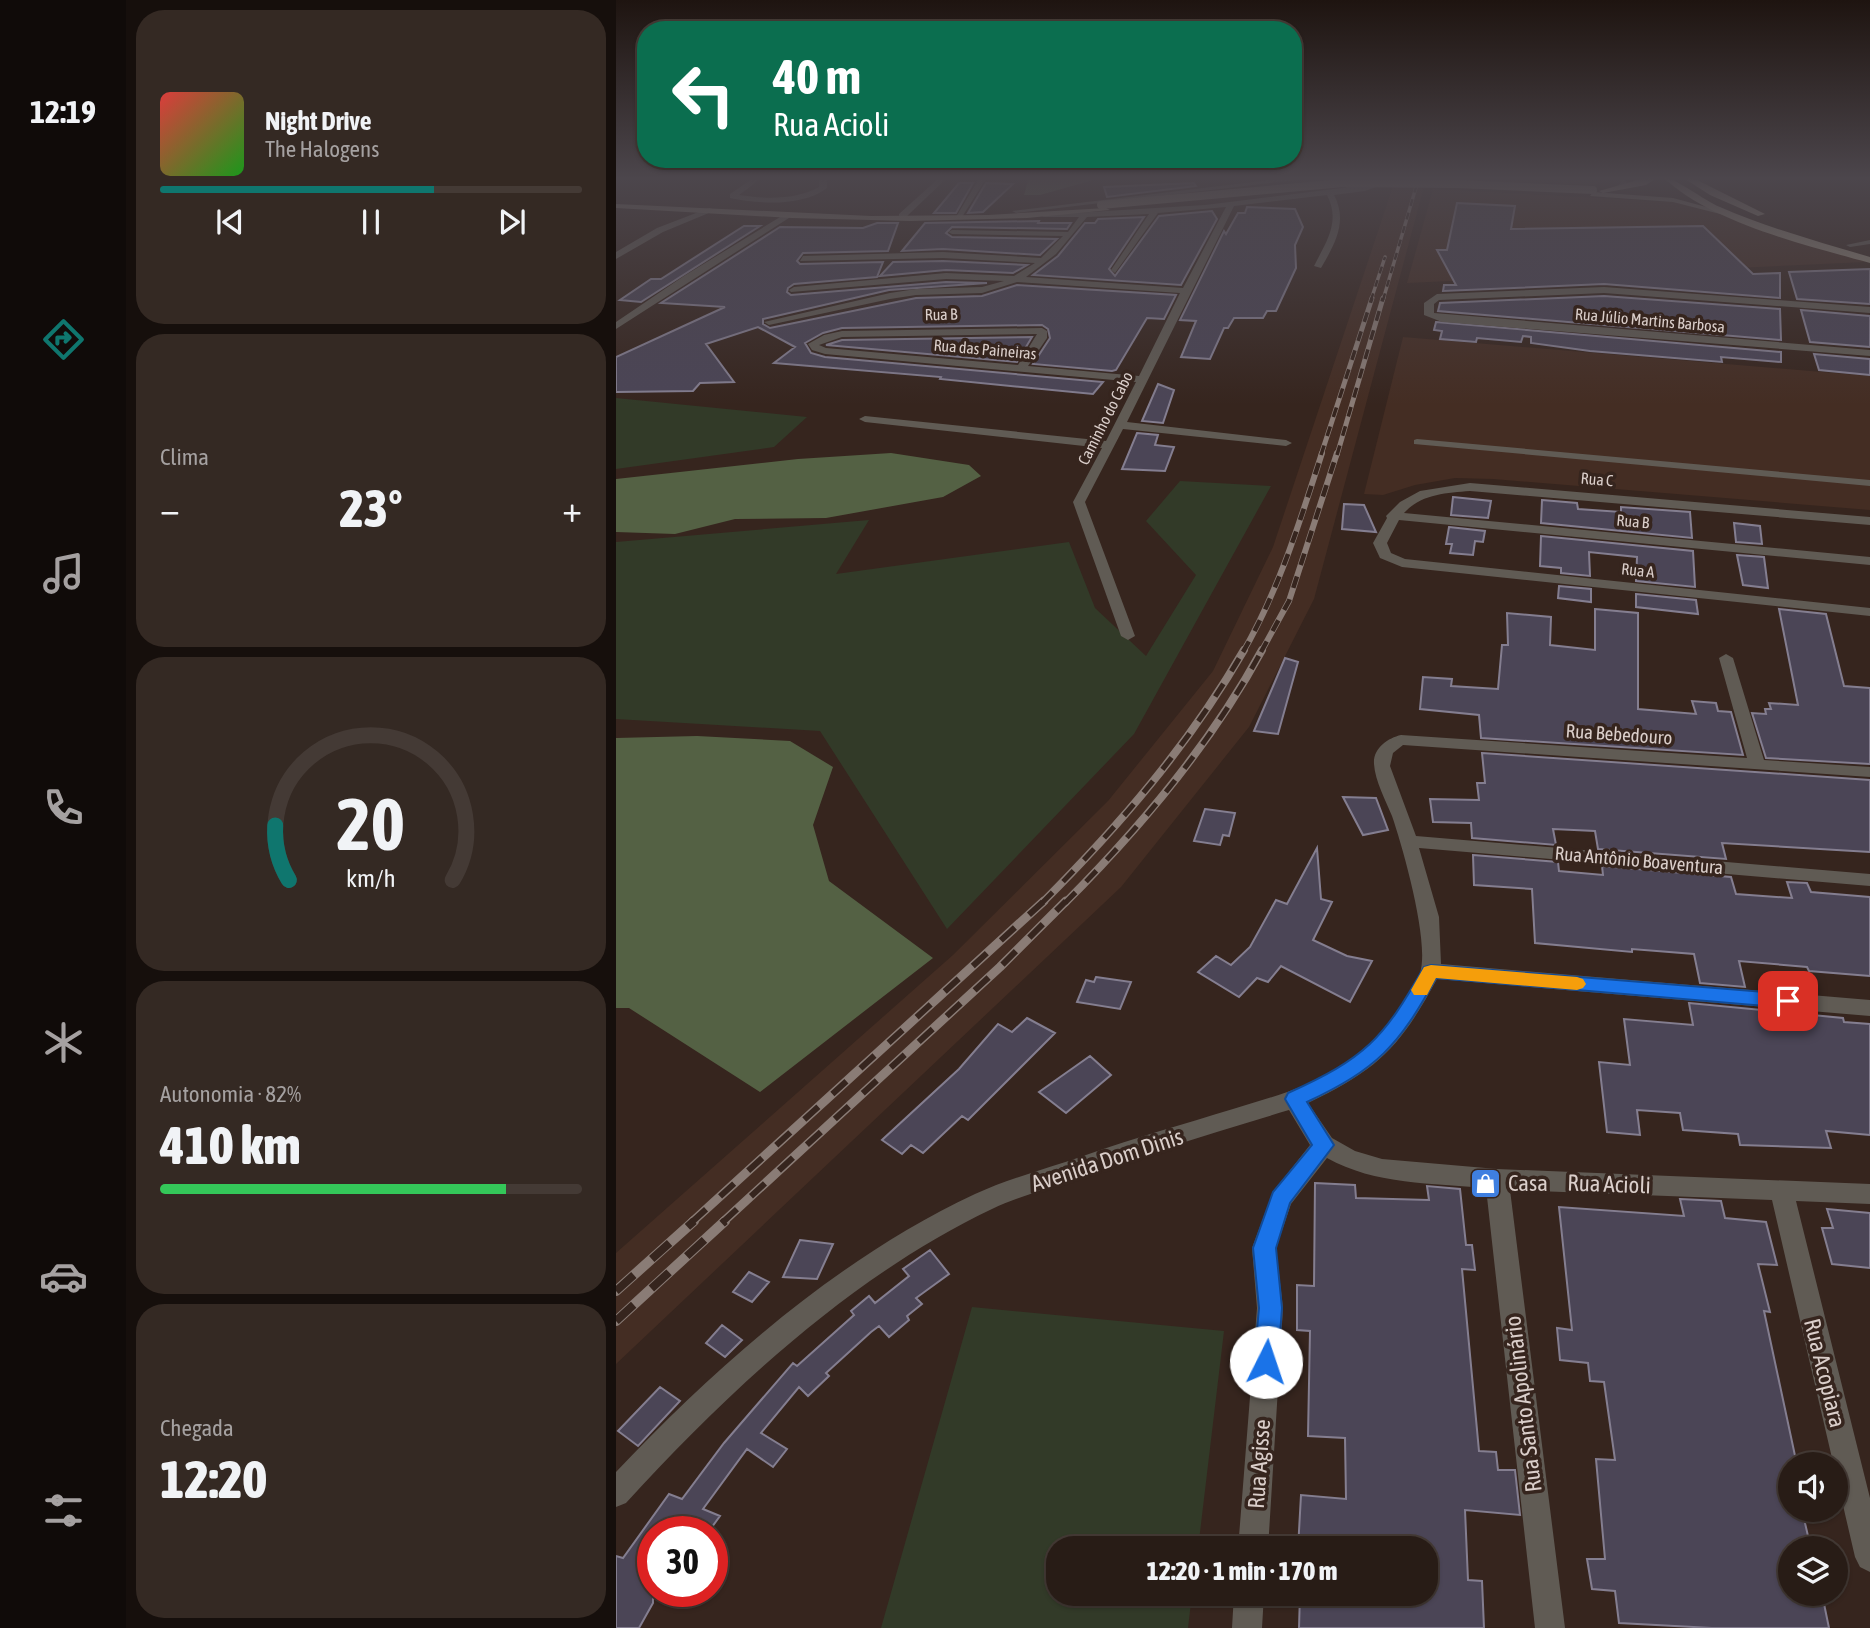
<!DOCTYPE html>
<html lang="pt">
<meta charset="utf-8">
<style>
body{margin:0;font-family:"Asap Condensed",sans-serif;background:#342923;color:#f1f3f6;height:100vh;display:flex;flex-direction:column;font-size:26px;white-space:nowrap}
*{box-sizing:border-box;margin:0}
p{font-size:23px;color:#a5a1a1}
.icon{flex:none;width:38px;height:38px;fill:none;stroke:currentColor;stroke-width:2;stroke-linecap:round;stroke-linejoin:round}
.map{position:relative;flex:1;overflow:hidden}
.details{display:flex;flex-direction:column;gap:10px;padding:10px;background:#160f0c;width:490px}
.details>*{flex:none}
.guide{position:absolute;left:21px;top:21px;width:665px;height:147px;border-radius:28px;box-shadow:0 2px 5px #0004,0 0 0 2px #443a35;background:#0b6e4f;color:#fff;overflow:hidden}
.fabs{position:absolute;left:1162px;top:1452px;display:grid;gap:14px}
.fabs a{display:grid;place-items:center;width:70px;height:70px;border-radius:50%;background:#281c16;box-shadow:0 2px 5px #0004,0 0 0 2px #443a35;font-size:35px}
.speed{position:absolute;left:21px;top:1516px;display:flex;gap:14px;font-size:35px;font-weight:700;text-align:center}
.speed>*{display:grid;place-content:center;width:91px;height:91px;border-radius:50%;background:#281c16;box-shadow:0 2px 5px #0004,0 0 0 2px #443a35;line-height:1}
.speed .limit{border:10px solid #d22;background:#fff;color:#111}
.pin{position:absolute;display:grid;place-items:center;width:60px;height:60px;color:#fff;margin:-30px;border-radius:14px;box-shadow:0 4px 10px #0006}
.me{position:absolute;width:77px;margin:-38px;rotate:4deg;stroke-linejoin:round;filter:drop-shadow(0 0 5px #0008)}
.turn{display:flex;align-items:center;gap:24px;height:147px;padding:0 21px;font-size:32px}
.turn .icon{width:91px;height:91px;stroke-width:2.5}
.turn b{display:block;font-size:49px;line-height:60px}
.big{font-size:52px;font-weight:800;line-height:1.1}
.details .tile{flex:1;display:flex;flex-direction:column;justify-content:center;gap:10px;min-width:0;padding:0 24px;border-radius:28px;background:#342923}
.details .dial{align-items:center;gap:0}
.dial svg{height:182px;overflow:visible;fill:none;stroke:#443a35;stroke-width:7;stroke-linecap:round;text-anchor:middle}
.dial text{fill:#f1f3f6;stroke:none}
.song{display:flex;align-items:center;gap:21px}
.cover{width:84px;height:84px;border-radius:10px;background:linear-gradient(135deg,hsl(0 70% 55%),hsl(120 70% 35%))}
.played{height:7px;border-radius:4px;background:linear-gradient(90deg,#0f766e 65%,#443a35 65%)}
.keys{display:flex;justify-content:space-around;direction:ltr}
.heat{display:flex;justify-content:space-between;align-items:center;font-size:38px;direction:ltr}
.charge{height:10px;border-radius:5px;background:linear-gradient(90deg,#34c759 82%,#443a35 0)}
.trip{position:absolute;left:430px;top:1536px;width:392px;height:70px;border-radius:28px;background:#281c16;box-shadow:0 2px 5px #0004,0 0 0 2px #443a35;font-weight:800;line-height:70px;text-align:center}
main{display:flex;flex:1;min-height:0}
.tab-bar{display:flex;flex-direction:column;width:126px;justify-content:space-around;align-items:center;background:#100b09;color:#a5a1a1}
.tab-bar .icon{width:49px;height:49px}
.tab-bar .on{color:#0f766e}
.tab-bar b{font-size:32px;color:#f1f3f6}
.map>svg:first-child{display:block}
.built{fill:#442d23}
.green{fill:#323a28}
.forest{fill:#546144}
.building{fill:#4b4556;stroke:#847e90;stroke-width:2}
.lines{fill:none;stroke-linecap:round;stroke-linejoin:round}
.lane{fill:#605b54;fill-rule:evenodd}
.street{fill:#605b54;fill-rule:evenodd}
.secondary{fill:#7e776b;fill-rule:evenodd}
.primary{fill:#958c7d;fill-rule:evenodd}
.rail-far5-casing{stroke:#8a7c76;stroke-width:3.5}
.rail-far4-casing{stroke:#8a7c76;stroke-width:5}
.rail-far3-casing{stroke:#8a7c76;stroke-width:6}
.rail-far2-casing{stroke:#8a7c76;stroke-width:8}
.rail-far1-casing{stroke:#8a7c76;stroke-width:9}
.rail-casing{stroke:#8a7c76;stroke-width:10}
.rail-far5{stroke:#36251e;stroke-width:2.5;stroke-dasharray:7;stroke-linecap:butt}
.rail-far4{stroke:#36251e;stroke-width:3.5;stroke-dasharray:10;stroke-linecap:butt}
.rail-far3{stroke:#36251e;stroke-width:4.5;stroke-dasharray:12;stroke-linecap:butt}
.rail-far2{stroke:#36251e;stroke-width:5;stroke-dasharray:15;stroke-linecap:butt}
.rail-far1{stroke:#36251e;stroke-width:6;stroke-dasharray:19;stroke-linecap:butt}
.rail{stroke:#36251e;stroke-width:8;stroke-dasharray:24;stroke-linecap:butt}
.secondary-bridge{stroke:#7e776b;stroke-width:8}
.route{fill:#1a73e8;stroke:#114b97;stroke-width:2}
.slow{fill:#f59e0b}
.labels{text-anchor:middle;dominant-baseline:central;stroke-width:7;stroke-linejoin:round;paint-order:stroke}
.far-street-label{font-size:16px;fill:#daceca;stroke:#36251e}
.street-label{font-size:19px;fill:#daceca;stroke:#36251e}
.near-street-label{font-size:23px;fill:#daceca;stroke:#36251e}
.near-poi-label{font-size:23px;fill:#daceca;stroke:#36251e;text-anchor:start}
</style>
<main>
<nav class="tab-bar">
<b>12:19</b>
<svg class="icon on" aria-label="directions" viewBox="0 0 24 24"><path d="M12 3l9 9-9 9-9-9zM9 14v-3h6M13 9l2 2-2 2"/></svg>
<svg class="icon" aria-label="music" viewBox="0 0 24 24"><path d="M9 18V5l10-2v13"/><circle cx="6" cy="18" r="3"/><circle cx="16" cy="16" r="3"/></svg>
<svg class="icon" aria-label="phone" viewBox="0 0 24 24"><path d="M5 4h4l2 5-3 2q2 4 5 5l2-3 5 2v4C11 20 4 13 5 4z"/></svg>
<svg class="icon" aria-label="climate" viewBox="0 0 24 24"><path d="M12 3v18M4 7l16 10M4 17L20 7"/></svg>
<svg class="icon" aria-label="car" viewBox="0 0 24 24"><path d="M5 17H2v-5l4-1 3-4h7l3 4 3 1v5h-3M9 17h6M6 11h13"/><circle cx="7" cy="17" r="2"/><circle cx="17" cy="17" r="2"/></svg>
<svg class="icon" aria-label="filters" viewBox="0 0 24 24"><path d="M4 7h16M4 17h16"/><circle cx="9" cy="7" r="2"/><circle cx="15" cy="17" r="2"/></svg>
</nav>
<section class="details">
<div class="tile">
<div class="song"><i class="cover"></i><div><b>Night Drive</b><p>The Halogens</p></div></div>
<div class="played"></div>
<div class="keys"><svg class="icon" aria-label="previous" viewBox="0 0 24 24"><path d="M18 5L8 12l10 7zM5 5v14"/></svg><svg class="icon" aria-label="pause" viewBox="0 0 24 24"><path d="M8 5v14M16 5v14"/></svg><svg class="icon" aria-label="next" viewBox="0 0 24 24"><path d="M6 5l10 7-10 7zM19 5v14"/></svg></div>
</div>
<div class="tile"><p>Clima</p>
<div class="heat"><a>−</a><b class="big">23°</b><a>+</a></div>
</div>
<div class="tile dial"><svg viewBox="0 0 100 80">
<path d="M14 69A42 42 0 1 1 86 69"/>
<path d="M14 69A42 42 0 0 1 8 45" stroke="#0f766e"/>
<text x="50" y="56" font-size="32" font-weight="700">20</text>
<text x="50" y="72" font-size="11">km/h</text>
</svg></div>
<div class="tile"><p>Autonomia · 82%</p><b class="big">410 km</b><div class="charge"></div></div>
<div class="tile"><p>Chegada</p><b class="big">12:20</b></div>
</section>
<div class="map">
<svg width="1254" height="1628" viewBox="0 0 1254 1628">
<rect width="100%" height="100%" fill="#36251e"/>
<path class="built" d="M780,177L992,179L978,185L810,179L698,599L633,727L505,887L0,1364V1253L337,955L492,801L597,671L657,547Z
M817,189L1058,202L1091,209L1250,262L791,283Z
M787,337L1254,376V510L877,479L839,478L799,485L767,495L748,494Z"/>
<path class="green" d="M0,398L191,417L158,447L0,469Z
M564,481L655,486L518,734L331,929L204,731L0,719V542L253,520L220,574L453,542L479,608L530,656L580,575L530,521Z
M356,1307L608,1331L582,1549H443V1594H576L572,1628H265Z"/>
<path class="forest" d="M413,177H488L424,195H408Z
M275,453L353,465L365,476L327,497L210,518L119,519L59,534L0,532V479L182,459Z
M81,736L174,741L217,767L197,825L213,881L317,958L144,1092L13,1008H0V738Z"/>
<path class="building" d="M343,183H357L340,213H318Z
M370,183L397,184L367,212L352,213Z
M578,183L580,186L491,197L488,187Z
M841,203L899,206L895,229L1087,226L1137,274L1164,273V298L988,284L827,291L828,285H840L821,250H831Z
M631,207L679,209L687,227L679,245L680,268L660,311H651L647,318H618L612,328H608L594,359L565,357L580,321L564,320L608,231L610,234L622,213H629Z
M596,211L601,219L565,285L417,275L442,256L469,223H479L482,219L528,217L493,269L499,276L543,216Z
M423,221L422,223H455L451,229L336,227L330,233L336,237L441,239L424,255L327,249L286,251L309,223Z
M261,223H282L272,251L187,253L181,261L184,264L267,262L261,277L178,284L172,288L171,292L175,295L330,282L371,283L273,290L147,319V324L154,328L300,298L366,296L401,285L560,295L548,319L531,318L500,370L496,371L417,364L434,338L432,329L426,325L226,328L207,333L189,343L195,353L209,357L487,382L477,394L324,379L325,377L158,363L179,347L142,327L90,344L118,382L84,383L77,391L0,392V357L109,307L45,303L164,227L247,228Z
M128,226H144L25,302L4,300L35,279H45Z
M327,261L411,265L397,273L330,270L264,276L277,262Z
M1254,269V304L1181,299L1173,272Z
M988,296L1164,309L1165,340L822,311L824,303Z
M1185,310L1254,316V347L1194,342Z
M820,322L1165,352V362L1105,357L1106,362L974,351L915,343V337L907,336L905,342L861,338L860,342L824,339L826,331L818,330Z
M416,337L401,362L210,345L226,340Z
M1198,354L1254,359V375L1203,370Z
M542,384L558,390L547,423L526,421Z
M521,433L542,435L539,445L558,447L549,471L506,469Z
M837,497L875,501L872,518L835,515Z
M926,500L961,503L962,509L1005,512V507L1074,512L1076,538L925,523Z
M728,504L748,505L760,532L726,529Z
M1118,523L1144,526L1146,544L1120,542Z
M833,527L869,531L867,542L859,541L857,555L834,553L836,544H830Z
M925,536L1077,551L1079,587L1020,581L1021,557L973,552L974,576L945,573V568L924,566Z
M1121,555L1148,557L1152,588L1127,585Z
M943,586L975,589V602L942,598Z
M1020,594L1080,600L1082,614L1020,607Z
M979,609L1022,613V709L1080,714L1076,701L1100,703L1102,711L1115,712L1127,755L865,738L863,715L804,709L807,677L836,679L835,686L882,689L886,645H892L891,613L935,617L934,645L979,650Z
M1163,609L1210,614L1228,686L1254,688V764L1150,758L1136,713L1150,714L1149,709H1155L1153,703L1182,705Z
M669,658L682,662L662,734L638,731Z
M866,753L1254,780V852L1106,843L1110,859L982,849L979,831L937,829L940,845L856,838L855,823L817,822L814,799L863,800L861,783H869Z
M727,797L760,798L772,830L747,835Z
M589,809L619,813L613,836L607,835L604,845L578,841Z
M701,848L705,899L716,902L697,940L731,956L756,961L734,1002L665,966L652,982L641,978L623,997L582,972L600,956L615,965L634,947L660,900L671,904Z
M857,855L942,862L943,871L987,875L986,866L1115,877L1120,894L1176,898L1171,882L1191,883L1195,892L1254,897V976L1193,971L1191,967L1123,961L1129,987L1084,983L1078,954L1016,949V952L919,943L916,889L858,885Z
M480,977L515,982L504,1009L461,1002L470,980L478,982Z
M1073,1003L1227,1018L1228,1022L1254,1024V1135L1210,1131L1215,1148L1124,1145L1122,1134L1067,1130L1064,1113L1021,1110L1024,1135L991,1132L983,1062L1014,1065L1008,1019L1077,1025Z
M411,1018L439,1033L352,1120L346,1116L307,1153L295,1145L286,1154L266,1140L343,1069L382,1024L396,1032Z
M474,1056L495,1075L450,1113L423,1092Z
M699,1183L739,1185L740,1198L813,1200L811,1186L844,1189L850,1245H856L859,1270L846,1269L863,1451L880,1452L882,1470H899L904,1515L849,1510L852,1580L866,1581L868,1628H683L684,1594H810V1549H682L685,1495L730,1499L729,1438L692,1436L694,1331L681,1330V1285L698,1286Z
M1064,1199L1105,1201L1109,1218L1150,1222L1161,1265L1142,1264L1154,1312L1148,1311L1181,1465H1174V1510H1186L1195,1549H1174V1594H1206L1213,1628H1096L1003,1623L999,1591L976,1589L971,1559H989L980,1459L999,1460L988,1382L974,1381L972,1363L944,1360L941,1328L956,1330L943,1207L1068,1216Z
M1211,1209L1254,1213V1268L1216,1264L1206,1228H1217Z
M184,1240L217,1244L201,1279L167,1277Z
M314,1250L333,1274L300,1298L306,1304L291,1316L293,1320L273,1337L263,1326L255,1332L210,1373L213,1376L192,1396L183,1387L145,1433L171,1449L157,1467L131,1449L87,1509L104,1516L93,1531H37V1603L23,1628H0V1556L7,1558L53,1494L66,1499L108,1443L177,1363L181,1366L238,1315L235,1311L253,1296L259,1303L293,1276L287,1269Z
M133,1272L153,1282L136,1302L117,1292Z
M106,1325L126,1340L109,1357L90,1343Z
M44,1387L64,1401L22,1446L2,1431Z"/>
<g class="lines">
<path class="lane" d="M1001,177H1007L1011,182L1006,189L1001,188L1005,182Z
M801,439L1254,480V486L798,444V440Z"/>
<path class="street" d="M139,177H147L123,195C149,199 180,200 203,187V177H211V188C186,207 143,204 114,198V194Z
M324,177H332L289,218H283V214Z
M364,177H371L346,217H340Z
M679,177H705L400,213L396,211Z
M749,177L765,179V185L749,191L718,195C732,221 719,244 705,268L698,266C710,242 725,222 711,195L618,206L511,422L670,440L676,443L670,446L507,429L469,502L519,636L512,640L505,636L457,502L486,448L249,422L243,419L249,416L490,441L520,382L209,354L196,350L192,344L208,335L226,331L426,328L431,331V338L412,366L523,376L564,293L401,282L366,293L300,295L274,299L153,325L148,322L274,293L300,289L366,287L388,281L330,279L175,292L173,290L178,287L330,273L398,276L419,263L327,258L184,261L187,256L327,252L425,258L447,236L336,234L332,232L336,230L452,232L463,217H428L424,215L589,205L758,184ZM610,207L567,288L410,277L440,254L471,217L533,214L495,270L499,273L542,213ZM421,334L402,365L210,348L203,345L226,337Z
M93,208L100,210L47,232L0,259V252L41,228Z
M169,214L176,216L0,329V322L68,276Z
M1254,240V244L1234,247L1230,245Z
M988,287L1254,307V313L988,293L823,300L818,304V313L1254,350V356L826,322L808,315V303L821,294Z
M854,483L1254,517V525L854,491C830,493 805,494 788,513L1254,557V565L783,520L771,543L775,553L789,559L1254,608V616L786,567L764,558L757,543L771,518L770,516L784,502L804,491Z
M1110,654L1117,658L1148,760L1254,767V777L787,745L777,753L774,766L800,836L1254,874V886L803,848L823,917L825,964L1254,1000V1016L821,979C784,1047 763,1069 692,1103L716,1138L739,1151L766,1159L881,1169L1254,1184V1204L1180,1201L1254,1498V1572L1244,1567L1239,1557L1156,1200L894,1190L949,1628H919L870,1188C817,1183 759,1185 711,1158L675,1204L660,1248L667,1308L652,1549H622L641,1308L636,1248L657,1192L694,1145L673,1110C597,1133 521,1156 446,1183C423,1192 398,1198 376,1209C237,1275 113,1390 10,1503L0,1507V1472C102,1364 224,1257 359,1194C394,1178 433,1168 470,1155C518,1138 568,1124 617,1109C652,1098 689,1089 720,1069C754,1049 790,1011 804,973C814,943 787,848 776,816C770,801 759,781 758,764C757,748 772,738 785,735L1131,758L1103,658Z
M618,1594H648L646,1628H616Z"/>
<path class="secondary" d="M977,192L1057,198L1120,215L1116,217L1057,202L974,196Z
M0,204L255,216L372,215L490,208L494,210L411,218L294,221L176,218L0,208Z"/>
<path class="primary" d="M1032,177H1042L1030,185L987,193L983,191Z
M1047,177C1058,177 1089,201 1104,207C1152,228 1204,242 1254,257V263C1192,246 1093,222 1047,177Z
M1066,177H1075L1149,214L1142,216L1094,195Z"/>
<defs>
<path id="rail-far5" d="M755,300L769,257
M767,300L803,177"/>
<path id="rail-far4" d="M705,455L756,298
M721,455L767,298"/>
<path id="rail-far3" d="M627,652C663,590 684,521 706,453
M645,652L673,601L721,453"/>
<path id="rail-far2" d="M426,903C503,826 573,745 628,650
M449,903C524,828 595,744 646,650"/>
<path id="rail-far1" d="M76,1222L428,901
M107,1222L384,967L450,901"/>
<path id="rail" d="M0,1291L78,1221
M0,1321L109,1221"/>
</defs>
<use href="#rail-far5" class="rail-far5-casing"/>
<use href="#rail-far4" class="rail-far4-casing"/>
<use href="#rail-far3" class="rail-far3-casing"/>
<use href="#rail-far2" class="rail-far2-casing"/>
<use href="#rail-far1" class="rail-far1-casing"/>
<use href="#rail" class="rail-casing"/>
<use href="#rail-far5" class="rail-far5"/>
<use href="#rail-far4" class="rail-far4"/>
<use href="#rail-far3" class="rail-far3"/>
<use href="#rail-far2" class="rail-far2"/>
<use href="#rail-far1" class="rail-far1"/>
<use href="#rail" class="rail"/>
<path class="secondary-bridge" d="M485,205L727,183L842,184L977,190"/>
</g>
<linearGradient id="sky" x2="0" y2="1"><stop stop-color="#1e1410"/><stop offset="0.44" stop-color="#4c464c"/><stop offset="1" stop-color="#4c464c" stop-opacity="0"/></linearGradient>
<rect width="1254" height="405" fill="url(#sky)"/>
<path class="route" d="M815,965L1172,994L1178,996L1181,1001L1178,1006L1172,1008L820,978C783,1046 761,1069 691,1102L718,1145L674,1203L660,1248L666,1308L662,1362L659,1370L650,1373L642,1370L638,1362L643,1308L637,1248L657,1192L696,1145L669,1099L672,1093C749,1058 767,1040 808,967Z"/>
<path class="slow" d="M815,965L961,977L967,979L970,984L967,988L961,990L820,978L811,995H798L795,990L808,967Z"/>
<defs>
<symbol id="shop-square" viewBox="-11 -11 22 22"><rect x="-9" y="-9" width="18" height="18" rx="4" fill="#3f7fe0" stroke="#36251e"/><path d="M-5-2.5h2.3a2.7 3.5 0 0 1 5.4 0H5L5.5 6h-11ZM-1.5-2.5h3a1.5 2.3 0 0 0-3 0Z" fill="#fff"/></symbol>
</defs>
<g fill-rule="evenodd">
<use href="#shop-square" x="852" y="1166" width="35" height="35"/>
</g>
<g class="labels">
<g class="far-street-label">
<text transform="translate(325 314) rotate(-1)">Rua B</text>
<text transform="translate(1034 320) rotate(5)">Rua Júlio Martins Barbosa</text>
<text transform="translate(369 349) rotate(5)">Rua das Paineiras</text>
<text transform="translate(489 418) rotate(-63)">Caminho do Cabo</text>
<text transform="translate(981 479) rotate(5)">Rua C</text>
<text transform="translate(1017 521) rotate(5)">Rua B</text>
<text transform="translate(1022 570) rotate(6)">Rua A</text>
</g>
<g class="street-label">
<text transform="translate(1003 734) rotate(4)">Rua Bebedouro</text>
<text transform="translate(1023 860) rotate(5)">Rua Antônio Boaventura</text>
</g>
<g class="near-street-label">
<text transform="translate(491 1160) rotate(-18)">Avenida Dom Dinis</text>
<text transform="translate(993 1184) rotate(2)">Rua Acioli</text>
<text transform="translate(1209 1373) rotate(76)">Rua Acopiara</text>
<text transform="translate(907 1404) rotate(-97)">Rua Santo Apolinário</text>
<text transform="translate(643 1464) rotate(-86)">Rua Agisse</text>
</g>
<g class="near-poi-label">
<text x="892" y="1183">Casa</text>
</g>
</g>
</svg>
<div class="fabs">
<a><svg class="icon" aria-label="sound" viewBox="0 0 24 24"><path d="M4 9h4l5-4v14l-5-4H4zM17 9q2 3 0 6"/></svg></a>
<a><svg class="icon" aria-label="layers" viewBox="0 0 24 24"><path d="M12 4l9 5-9 5-9-5zM3 14l9 5 9-5"/></svg></a>
</div>
<div class="speed"><div class="limit">30</div></div>
<div class="pin" style="left:1172px;top:1001px;background:#d93025"><svg class="icon" aria-label="arrive" viewBox="0 0 24 24"><path d="M6 21V4h12l-3 4 3 4H6"/></svg></div>
<svg class="me" style="left:650px;top:1362px" viewBox="-20 -20 40 40"><circle r="19" fill="#fff"/><path d="M0-13L10 11 0 6-10 11z" fill="#1a73e8"/></svg>
<div class="trip">12:20 · 1 min · 170 m</div>
<div class="guide">
<div class="turn"><svg class="icon" aria-label="left" viewBox="0 0 24 24"><path d="M17 20v-9H6M10 6l-5 5 5 5"/></svg><div><b>40 m</b>Rua Acioli</div></div>
</div>
</div>
</main>
